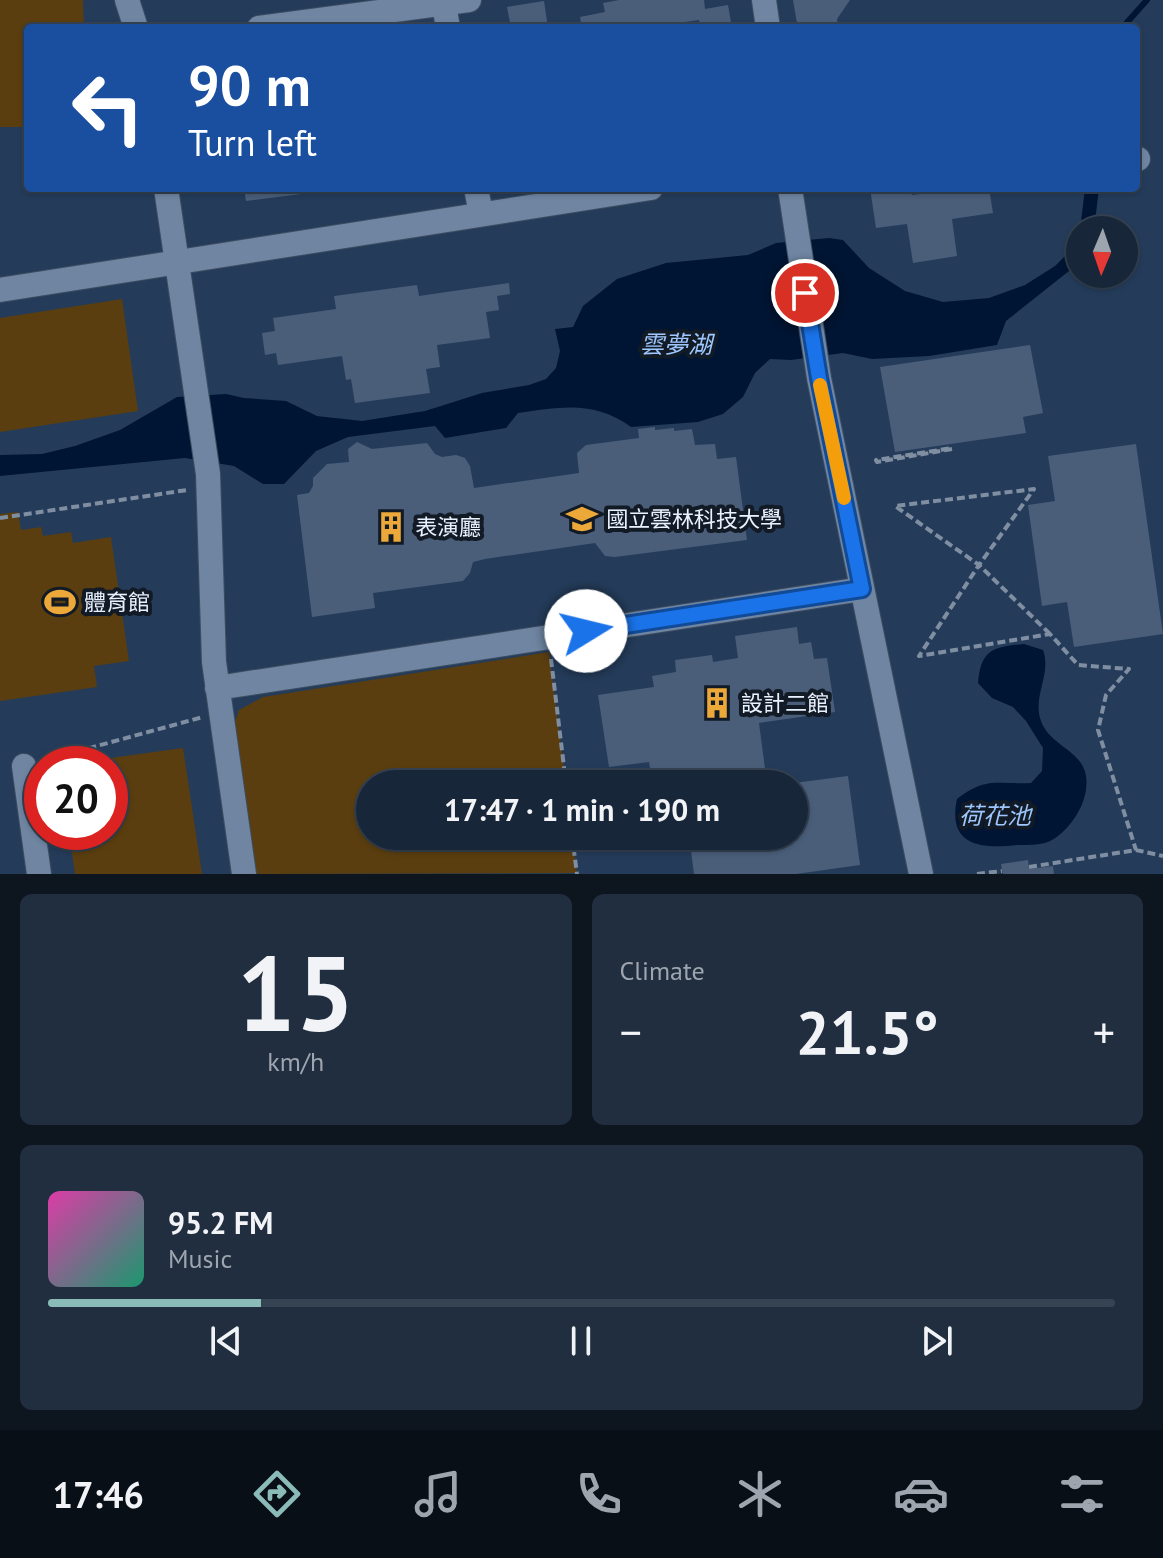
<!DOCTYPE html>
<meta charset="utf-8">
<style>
body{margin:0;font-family:"PT Sans","Noto Sans TC",sans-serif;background:#202e40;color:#f1f3f6;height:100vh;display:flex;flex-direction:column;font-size:30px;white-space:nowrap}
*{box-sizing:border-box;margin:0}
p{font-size:26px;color:#9ea5ae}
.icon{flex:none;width:44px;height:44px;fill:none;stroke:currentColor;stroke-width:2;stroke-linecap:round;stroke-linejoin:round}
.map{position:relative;height:874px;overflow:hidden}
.details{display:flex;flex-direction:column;gap:20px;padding:20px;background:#0d151f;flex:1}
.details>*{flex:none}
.top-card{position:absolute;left:24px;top:24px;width:1116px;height:168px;border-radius:8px;box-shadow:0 2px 6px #0004,0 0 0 2px #364353;background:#1a4fa0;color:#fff;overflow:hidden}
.needle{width:52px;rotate:182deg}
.buttons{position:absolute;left:1066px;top:216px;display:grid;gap:16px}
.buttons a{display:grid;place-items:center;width:72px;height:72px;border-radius:50%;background:#172638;box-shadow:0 2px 6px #0004,0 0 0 2px #364353;font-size:40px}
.speed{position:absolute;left:24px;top:746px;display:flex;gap:16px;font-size:40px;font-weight:700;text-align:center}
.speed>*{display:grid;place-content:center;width:104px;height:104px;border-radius:50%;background:#172638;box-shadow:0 2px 6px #0004,0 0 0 2px #364353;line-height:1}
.speed .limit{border:12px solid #d22;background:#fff;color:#111}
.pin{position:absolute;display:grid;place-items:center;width:68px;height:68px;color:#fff;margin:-34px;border:4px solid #fff;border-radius:50%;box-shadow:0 2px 8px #0007}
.me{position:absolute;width:88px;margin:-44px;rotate:81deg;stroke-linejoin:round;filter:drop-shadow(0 0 6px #0008)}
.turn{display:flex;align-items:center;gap:28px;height:168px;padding:0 32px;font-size:36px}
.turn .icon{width:104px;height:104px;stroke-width:2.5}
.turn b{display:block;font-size:56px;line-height:68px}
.big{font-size:60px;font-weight:800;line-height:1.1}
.details .tile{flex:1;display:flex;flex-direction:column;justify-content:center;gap:12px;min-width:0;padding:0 28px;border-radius:12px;background:#202e40}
.details .dial{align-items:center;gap:0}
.dial b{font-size:104px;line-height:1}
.song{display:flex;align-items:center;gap:24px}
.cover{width:96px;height:96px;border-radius:12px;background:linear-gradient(135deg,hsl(320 70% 55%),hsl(160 70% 35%))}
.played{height:8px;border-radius:4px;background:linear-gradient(90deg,#8bbbb9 20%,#364353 20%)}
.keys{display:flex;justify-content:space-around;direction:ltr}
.heat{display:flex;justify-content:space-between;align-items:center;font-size:44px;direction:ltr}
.details .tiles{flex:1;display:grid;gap:20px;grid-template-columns:1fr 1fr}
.tile:last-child{grid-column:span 2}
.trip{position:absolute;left:356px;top:770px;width:452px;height:80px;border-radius:40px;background:#172638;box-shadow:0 2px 6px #0004,0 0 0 2px #364353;font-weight:800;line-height:80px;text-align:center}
.menu{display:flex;height:128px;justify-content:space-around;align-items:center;background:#090f16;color:#9ea5ae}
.menu .icon{width:56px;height:56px}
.menu .active{color:#8bbbb9}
.menu b{font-size:36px;color:#f1f3f6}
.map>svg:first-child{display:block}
.built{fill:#243c5a;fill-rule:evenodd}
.green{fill:#5a3e0f}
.water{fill:#001533}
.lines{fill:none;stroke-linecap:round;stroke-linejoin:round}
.stream{stroke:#001533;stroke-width:6}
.building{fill:#4a5e7a}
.minor-casing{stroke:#3d4d61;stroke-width:26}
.path{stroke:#808ea2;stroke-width:4;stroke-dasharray:8 4;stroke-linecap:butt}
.minor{stroke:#6f85a2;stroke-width:24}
.route-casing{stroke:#114b97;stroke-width:20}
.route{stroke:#1a73e8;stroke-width:14}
.slow{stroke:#f59e0b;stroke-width:14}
.labels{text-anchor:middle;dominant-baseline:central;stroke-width:8;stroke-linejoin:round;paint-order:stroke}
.poi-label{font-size:22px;fill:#e8f1fe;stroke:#111a25;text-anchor:start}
.water-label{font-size:24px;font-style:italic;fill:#9dc7fe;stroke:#111a25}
</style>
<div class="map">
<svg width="1163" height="874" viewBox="0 0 1163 874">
<rect width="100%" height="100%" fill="#1f324b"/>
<path class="built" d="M0,0H1163V874H0ZM28,28H1136V188H28ZM1080,230H1124V274H1080ZM42,764H110V832H42ZM370,784H794V836H370Z"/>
<path class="green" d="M0,0H83L84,28H28V127H0Z
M122,299L138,411L0,432V318Z
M18,512L21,530L41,527L43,536L71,532L73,543L111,537L129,661L94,666L97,687L0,701V514Z
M549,652L566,784H370V836H572L577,873L255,874L232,731L239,710L263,697Z
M183,748L202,874H75L69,832H110V764H67Z"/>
<path class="water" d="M1085,188H1099L1094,230H1080Z
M1080,231V259L1069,271L1006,321L997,345L929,356L872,359L843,353L791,360L770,359L755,373L743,397L723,414L698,422L631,427C594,400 561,407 518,413L506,428L445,438L435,426L348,437L316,451L284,484H263L234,466L185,458L0,476V455L42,454L75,446L120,430L177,397L226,394L244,398L286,401L317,416L362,421L425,411L482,393L529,385L546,379L556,368L560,351L555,329L573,327L583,306L617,279L666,263L748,255L776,243L829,238L843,240L869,268L905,291L943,302L989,298L1025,285L1055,266L1072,249Z
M1024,644L1043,650C1052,674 1032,696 1041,721C1050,746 1082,750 1086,776C1090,801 1070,832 1048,842C1040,845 1027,845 1018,845C981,849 947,846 957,799C987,776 997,785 1031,783L1042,771L1043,748L1026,721L1013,707L992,698L978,683C981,650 992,647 1024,644Z"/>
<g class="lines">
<path class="stream" d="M1122,28L1147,0"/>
</g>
<path class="building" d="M619,0H704L705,9L728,5L732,28H700L699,20L678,23L679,28H640L639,25L628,28H582L580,17L605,12L603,3Z
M793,0H850L837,19L838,28H807L806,22L797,23Z
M544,1L548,28H511L507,7Z
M244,188H332L333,190L246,201Z
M870,188H911L912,195L943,191V188H989L993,213L952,219L957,256L913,263L907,224L876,228Z
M509,283L510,294L497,296L499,310L486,312L490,338L437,345L440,367L426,369L430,393L355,403L351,379L346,380L342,356L278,365L276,353L265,355L262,333L275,331L273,318L336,309L334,296L417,285L419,296Z
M1030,345L1043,413L1023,417L1026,433L895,452L880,367Z
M655,427V430L674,428V431L692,429L695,445L715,444L717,459L736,457L747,540L615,557L605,556L595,543L485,559L473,562L470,573L463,581L373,593L375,608L312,617L297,495L309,493L313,486V478L327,464L349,462L348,449L357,442L372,449L427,443L435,454L442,457L456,455L465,458L470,466L474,488L579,473L577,453L586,445L639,438L638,429Z
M1136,444L1163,634L1074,647L1067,602L1042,606L1028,505L1055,501L1048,456Z
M797,627L799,644L811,642L814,659L827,658L835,712L759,723L767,784H694L693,776L652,782L649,762L609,767L598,695L654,687L652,676L676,672L675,660L712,655L713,662L738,658L735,636Z
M848,776L860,865L796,874H694L689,836H794V783Z
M1028,860L1029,869L1053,866L1054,874H1003L1001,864Z"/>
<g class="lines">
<defs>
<path id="minor" d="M127,0L136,28
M764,0L768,28
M444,4L448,28
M259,28L469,0
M1136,158L1138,159
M166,188L208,474L214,662L244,874
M476,188L481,214
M790,188L819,378L921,874
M0,290L651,188
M217,688L862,589
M24,766L39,874"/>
</defs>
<use href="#minor" class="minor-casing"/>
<path class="path" d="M952,449L877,462L876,460L952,448
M0,518L187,490
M1050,634L979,565L895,506L1034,489L979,565L919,656L1050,634L1078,665L1129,669L1106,695L1098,730L1136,850
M551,659L566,784
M42,761L203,717
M572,836L577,874
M1029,867L1136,850L1163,856
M977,874L1002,871"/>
<use href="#minor" class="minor"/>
</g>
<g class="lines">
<defs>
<path id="route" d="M586,631L862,589L819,378L805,293"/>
</defs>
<use href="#route" class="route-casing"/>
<use href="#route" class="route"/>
<path class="slow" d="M820,385L844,498"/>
</g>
<defs>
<symbol id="university-bare" viewBox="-9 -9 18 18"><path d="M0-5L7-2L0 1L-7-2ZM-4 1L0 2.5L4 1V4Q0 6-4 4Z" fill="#eca93a" stroke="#111a25" stroke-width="2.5" paint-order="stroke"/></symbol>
<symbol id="building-bare" viewBox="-9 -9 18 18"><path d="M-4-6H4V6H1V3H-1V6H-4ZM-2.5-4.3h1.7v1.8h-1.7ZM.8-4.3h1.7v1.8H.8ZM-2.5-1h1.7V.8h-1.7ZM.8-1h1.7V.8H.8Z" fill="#eca93a" stroke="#111a25" stroke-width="2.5" paint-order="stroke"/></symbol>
<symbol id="stadium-bare" viewBox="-9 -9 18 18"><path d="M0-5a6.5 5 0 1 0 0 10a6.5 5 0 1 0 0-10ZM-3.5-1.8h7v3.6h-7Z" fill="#eca93a" stroke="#111a25" stroke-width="2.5" paint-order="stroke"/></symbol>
</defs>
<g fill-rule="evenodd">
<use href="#university-bare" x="560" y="497" width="44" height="44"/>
<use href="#building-bare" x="369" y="505" width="44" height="44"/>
<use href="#stadium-bare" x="38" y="580" width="44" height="44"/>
<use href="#building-bare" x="695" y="681" width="44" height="44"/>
</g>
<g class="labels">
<g class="poi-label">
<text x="606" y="519">國立雲林科技大學</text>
<text x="415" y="527">表演廳</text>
<text x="84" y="602">體育館</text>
<text x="741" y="703">設計二館</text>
</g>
<g class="water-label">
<text x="676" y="344">雲夢湖</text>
<text x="995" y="815">荷花池</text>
</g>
</g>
</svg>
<div class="buttons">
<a><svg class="needle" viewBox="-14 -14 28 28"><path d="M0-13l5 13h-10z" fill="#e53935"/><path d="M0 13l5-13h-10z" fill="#9ea5ae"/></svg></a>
</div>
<div class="speed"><div class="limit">20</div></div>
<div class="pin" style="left:805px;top:293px;background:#d93025"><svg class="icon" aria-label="arrive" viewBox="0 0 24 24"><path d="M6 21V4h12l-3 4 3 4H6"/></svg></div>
<svg class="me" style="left:586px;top:631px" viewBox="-20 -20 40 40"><circle r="19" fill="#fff"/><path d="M0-13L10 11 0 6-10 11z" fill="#1a73e8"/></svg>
<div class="trip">17:47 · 1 min · 190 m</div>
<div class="top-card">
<div class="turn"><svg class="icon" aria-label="left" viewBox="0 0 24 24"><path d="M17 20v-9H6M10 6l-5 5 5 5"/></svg><div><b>90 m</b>Turn left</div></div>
</div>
</div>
<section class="details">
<div class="tiles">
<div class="tile dial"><b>15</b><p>km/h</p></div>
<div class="tile"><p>Climate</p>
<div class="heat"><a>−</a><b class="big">21.5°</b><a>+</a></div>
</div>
<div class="tile">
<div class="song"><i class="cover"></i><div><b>95.2 FM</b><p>Music</p></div></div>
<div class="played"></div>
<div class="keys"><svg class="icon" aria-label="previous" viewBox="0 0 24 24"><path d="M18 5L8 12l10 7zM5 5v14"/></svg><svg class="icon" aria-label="pause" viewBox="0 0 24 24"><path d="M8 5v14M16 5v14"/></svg><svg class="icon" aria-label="next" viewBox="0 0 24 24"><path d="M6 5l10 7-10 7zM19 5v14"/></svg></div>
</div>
</div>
</section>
<nav class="menu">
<b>17:46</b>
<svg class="icon active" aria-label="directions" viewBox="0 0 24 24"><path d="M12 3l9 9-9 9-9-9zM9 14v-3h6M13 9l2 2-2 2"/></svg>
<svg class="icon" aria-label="music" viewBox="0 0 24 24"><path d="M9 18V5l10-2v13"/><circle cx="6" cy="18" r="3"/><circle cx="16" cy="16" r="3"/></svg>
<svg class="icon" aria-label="phone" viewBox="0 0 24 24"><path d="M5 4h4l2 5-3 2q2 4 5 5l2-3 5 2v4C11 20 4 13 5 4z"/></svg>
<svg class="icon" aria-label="climate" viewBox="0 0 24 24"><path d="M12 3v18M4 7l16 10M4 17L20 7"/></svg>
<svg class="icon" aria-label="car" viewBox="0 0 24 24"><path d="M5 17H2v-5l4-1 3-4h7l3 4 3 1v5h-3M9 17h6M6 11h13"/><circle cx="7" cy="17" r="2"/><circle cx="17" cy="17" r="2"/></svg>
<svg class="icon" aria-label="filters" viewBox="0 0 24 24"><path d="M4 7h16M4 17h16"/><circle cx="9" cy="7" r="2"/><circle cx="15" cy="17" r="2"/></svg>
</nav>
